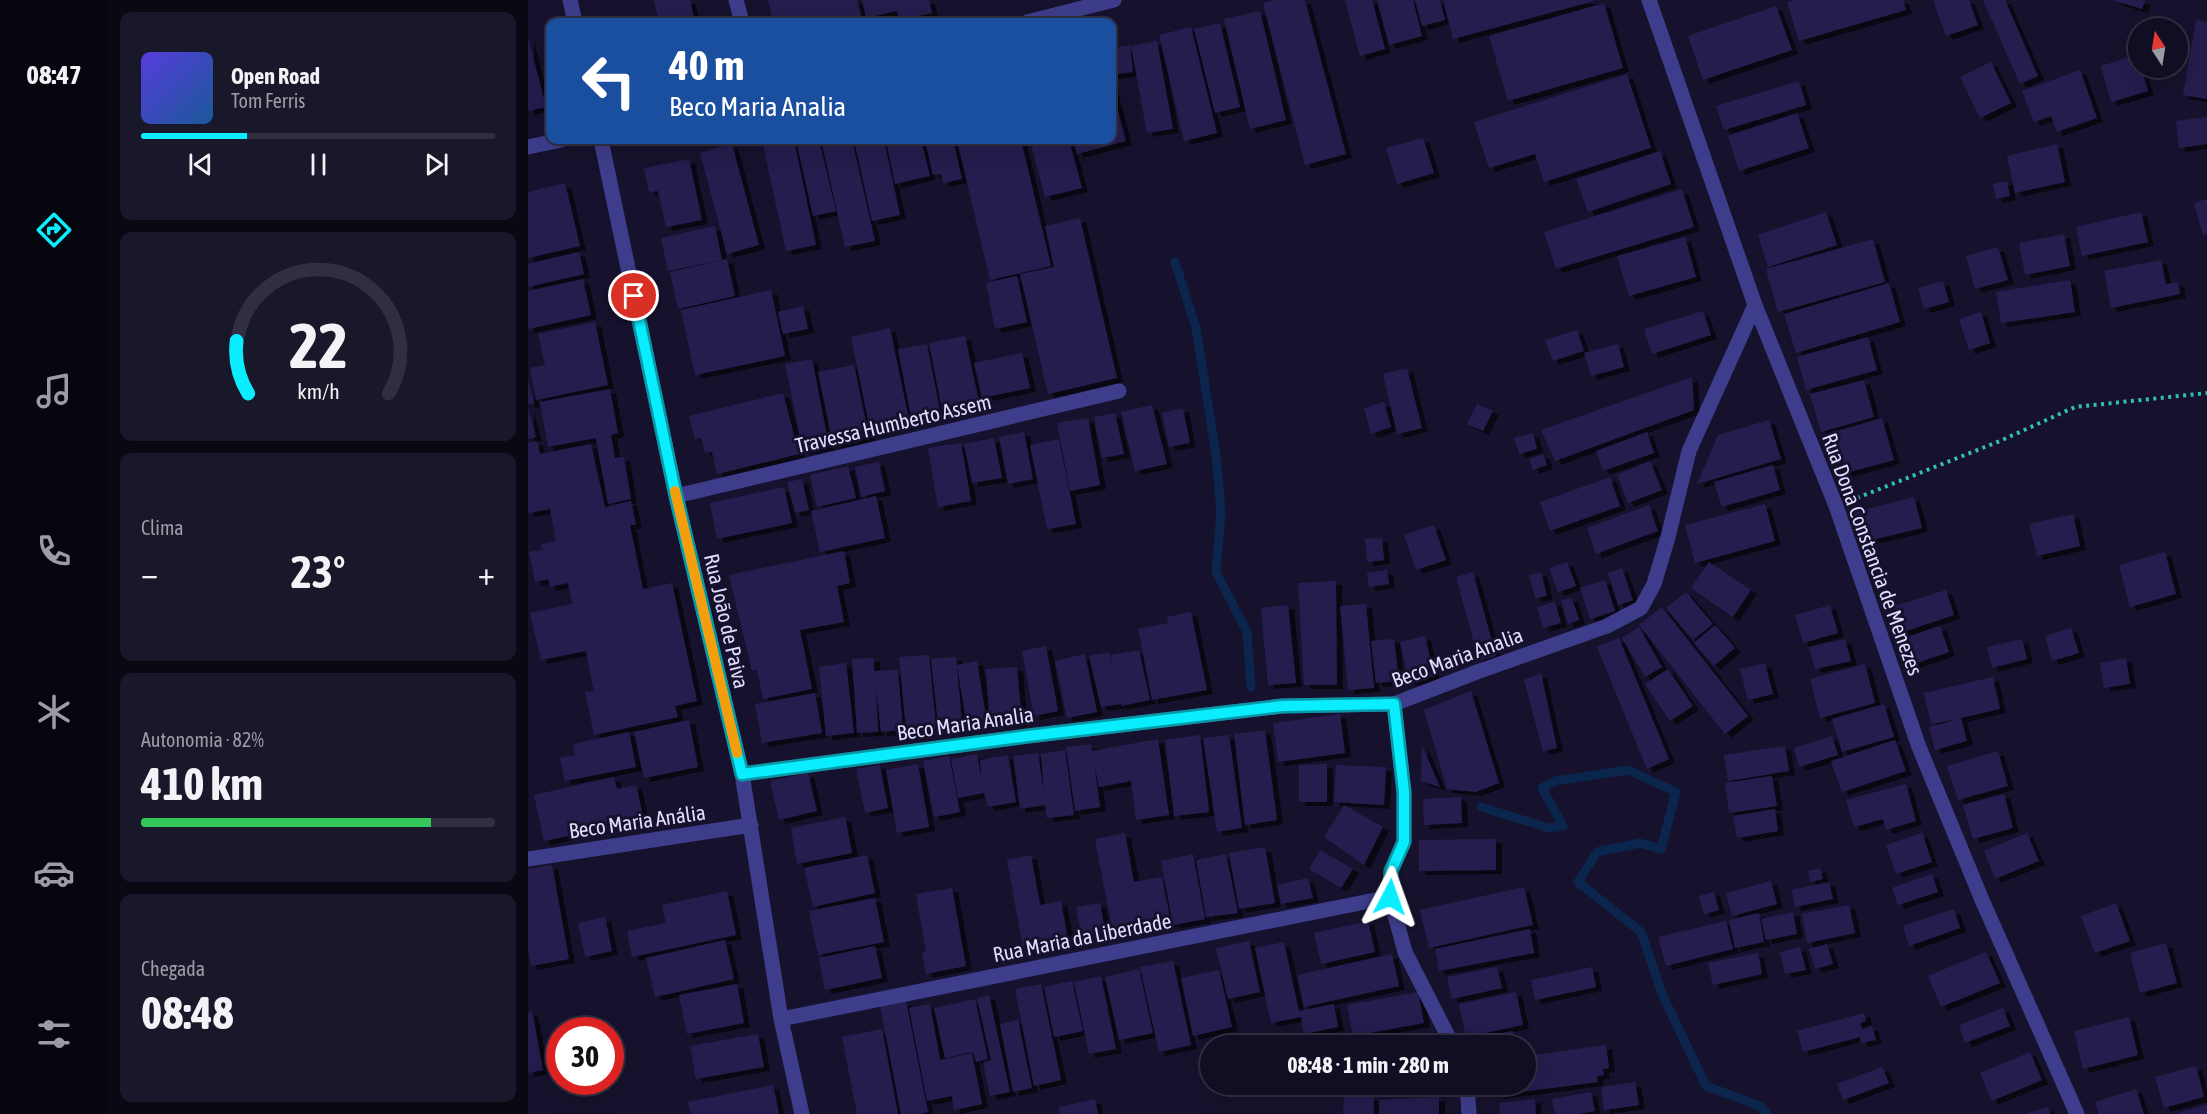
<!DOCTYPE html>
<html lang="pt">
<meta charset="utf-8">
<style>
body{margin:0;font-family:"Asap Condensed",sans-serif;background:#19172a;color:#f1f3f6;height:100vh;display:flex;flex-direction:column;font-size:22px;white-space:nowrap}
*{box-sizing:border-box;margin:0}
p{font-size:20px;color:#9c9ca5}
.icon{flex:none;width:33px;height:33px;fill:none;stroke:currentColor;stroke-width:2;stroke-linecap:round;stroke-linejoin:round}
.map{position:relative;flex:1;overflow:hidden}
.panel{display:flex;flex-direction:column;gap:12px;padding:12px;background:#090813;width:420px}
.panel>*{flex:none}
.hud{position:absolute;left:18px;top:18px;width:570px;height:126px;border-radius:12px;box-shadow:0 6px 24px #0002,0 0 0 2px #302e40;background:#1a4fa0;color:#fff;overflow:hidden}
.needle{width:39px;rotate:348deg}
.buttons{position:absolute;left:1600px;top:18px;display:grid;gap:12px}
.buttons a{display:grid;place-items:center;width:60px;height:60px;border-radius:50%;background:#100e22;box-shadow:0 6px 24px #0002,0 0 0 2px #302e40;font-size:30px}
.speed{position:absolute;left:18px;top:1017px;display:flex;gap:12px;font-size:30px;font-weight:700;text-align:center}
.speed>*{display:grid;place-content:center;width:78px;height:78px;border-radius:50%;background:#100e22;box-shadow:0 6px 24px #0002,0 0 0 2px #302e40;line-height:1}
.speed .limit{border:9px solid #d22;background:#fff;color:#111}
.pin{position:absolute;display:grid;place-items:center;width:51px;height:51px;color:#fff;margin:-26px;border:3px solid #fff;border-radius:50%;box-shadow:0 2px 6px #0007}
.me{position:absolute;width:66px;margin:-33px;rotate:4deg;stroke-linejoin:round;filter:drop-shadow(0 0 4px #0008)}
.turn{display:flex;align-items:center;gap:21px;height:126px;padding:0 24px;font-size:27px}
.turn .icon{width:78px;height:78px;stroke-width:2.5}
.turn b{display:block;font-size:42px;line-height:51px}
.big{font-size:45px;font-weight:700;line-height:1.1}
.panel .tile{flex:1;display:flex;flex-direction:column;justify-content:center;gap:9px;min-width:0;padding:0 21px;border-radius:12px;background:#19172a}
.panel .dial{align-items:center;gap:0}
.dial svg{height:156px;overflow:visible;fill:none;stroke:#302e40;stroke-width:7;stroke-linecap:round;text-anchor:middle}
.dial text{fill:#f1f3f6;stroke:none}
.song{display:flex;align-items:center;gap:18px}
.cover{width:72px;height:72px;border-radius:9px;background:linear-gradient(135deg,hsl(250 70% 55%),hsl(210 70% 35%))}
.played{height:6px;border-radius:3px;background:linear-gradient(90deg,#0aedff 30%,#302e40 30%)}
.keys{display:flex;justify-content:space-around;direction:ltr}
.heat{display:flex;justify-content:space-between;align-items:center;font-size:33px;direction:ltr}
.charge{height:9px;border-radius:4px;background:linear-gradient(90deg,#34c759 82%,#302e40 0)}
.trip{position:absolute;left:672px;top:1035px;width:336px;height:60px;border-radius:30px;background:#100e22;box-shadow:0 6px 24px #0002,0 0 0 2px #302e40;font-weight:700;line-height:60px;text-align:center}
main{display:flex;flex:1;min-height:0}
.dock{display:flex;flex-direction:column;width:108px;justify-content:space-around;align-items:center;background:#06060e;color:#9c9ca5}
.dock .icon{width:42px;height:42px}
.dock .on{color:#0aedff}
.dock b{font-size:27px;color:#f1f3f6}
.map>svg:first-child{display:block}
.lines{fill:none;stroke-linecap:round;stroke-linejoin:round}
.stream{stroke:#0b254c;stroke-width:9}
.building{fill:#261e4e;filter:url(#shadow)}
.path{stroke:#31bfb3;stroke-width:4;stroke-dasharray:3 4.5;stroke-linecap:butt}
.minor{stroke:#3e3d8b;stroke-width:15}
.route-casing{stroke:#069aa6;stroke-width:15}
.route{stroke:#0aedff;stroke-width:10}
.slow{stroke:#f59e0b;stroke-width:10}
.labels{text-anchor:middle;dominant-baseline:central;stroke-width:6;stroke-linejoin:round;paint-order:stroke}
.street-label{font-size:21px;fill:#e0ddff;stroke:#16122d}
</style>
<main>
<nav class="dock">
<b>08:47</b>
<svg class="icon on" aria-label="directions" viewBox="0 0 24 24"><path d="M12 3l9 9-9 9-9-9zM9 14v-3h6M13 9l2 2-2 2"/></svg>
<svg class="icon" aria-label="music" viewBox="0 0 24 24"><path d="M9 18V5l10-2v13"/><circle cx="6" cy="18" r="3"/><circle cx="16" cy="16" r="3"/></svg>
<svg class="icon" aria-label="phone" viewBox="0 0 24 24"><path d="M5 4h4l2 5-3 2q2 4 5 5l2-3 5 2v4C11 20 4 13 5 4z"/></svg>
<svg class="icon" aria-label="climate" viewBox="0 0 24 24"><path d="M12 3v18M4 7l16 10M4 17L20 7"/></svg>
<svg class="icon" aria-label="car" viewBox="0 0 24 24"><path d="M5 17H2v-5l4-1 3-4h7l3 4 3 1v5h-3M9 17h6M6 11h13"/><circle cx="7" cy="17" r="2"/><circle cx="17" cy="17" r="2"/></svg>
<svg class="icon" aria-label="filters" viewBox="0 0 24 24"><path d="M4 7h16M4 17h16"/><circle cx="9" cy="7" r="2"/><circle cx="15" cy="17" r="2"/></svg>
</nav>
<section class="panel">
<div class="tile">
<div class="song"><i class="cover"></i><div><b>Open Road</b><p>Tom Ferris</p></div></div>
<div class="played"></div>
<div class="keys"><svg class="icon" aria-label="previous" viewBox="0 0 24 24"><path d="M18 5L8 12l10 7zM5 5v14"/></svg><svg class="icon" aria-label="pause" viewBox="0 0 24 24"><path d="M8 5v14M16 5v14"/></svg><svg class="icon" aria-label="next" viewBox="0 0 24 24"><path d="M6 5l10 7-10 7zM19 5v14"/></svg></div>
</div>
<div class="tile dial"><svg viewBox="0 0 100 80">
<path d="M14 69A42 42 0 1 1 86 69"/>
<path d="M14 69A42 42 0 0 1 8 42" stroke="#0aedff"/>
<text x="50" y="56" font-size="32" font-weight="700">22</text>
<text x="50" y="72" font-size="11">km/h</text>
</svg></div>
<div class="tile"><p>Clima</p>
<div class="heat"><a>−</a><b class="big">23°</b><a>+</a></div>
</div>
<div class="tile"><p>Autonomia · 82%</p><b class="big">410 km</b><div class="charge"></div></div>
<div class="tile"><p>Chegada</p><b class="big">08:48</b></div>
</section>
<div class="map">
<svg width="1679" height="1114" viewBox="0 0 1679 1114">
<defs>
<filter id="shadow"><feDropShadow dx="6" dy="4" stdDeviation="0" flood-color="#0009"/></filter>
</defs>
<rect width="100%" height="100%" fill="#16122d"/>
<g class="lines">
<path class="stream" d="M647,262L668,328L688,455L693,512L688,572L719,632L723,687
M953,807L1021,828L1035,826L1014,788L1027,781L1100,770L1148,792L1133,849L1112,843L1069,852L1050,882L1113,932L1135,996L1178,1086L1232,1106L1239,1114"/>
</g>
<path class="building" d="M126,0H162L167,22H131Z
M240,0H329L335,22H245Z
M334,0H401L404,13L371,20L369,11L338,18Z
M747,0H777L818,154L777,165L735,3Z
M817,0H844L857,49L832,56Z
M849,0H885L894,36L861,45Z
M887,0H912L917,20L894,26Z
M915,0H1066V1L925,39Z
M1267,0H1375L1378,10L1271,41L1259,2Z
M1405,0H1441L1450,25L1418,36Z
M1455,0H1477L1510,76L1492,84Z
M1584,0H1617L1614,9Z
M1076,3L1095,68L980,101L961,36Z
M1248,6L1264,50L1175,80L1160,36Z
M732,11L758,120L722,129L696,19Z
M1668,20L1679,22V99L1655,95Z
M692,23L712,107L687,113L666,29Z
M663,27L689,133L656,141L631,35Z
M0,37L18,107L0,111Z
M629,41L645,129L619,133L603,46Z
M602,45L605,72L584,75V48Z
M1609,55L1611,68H1613L1620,91L1583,102L1573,66Z
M1463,62L1483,103L1452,118L1432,77Z
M1552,70L1569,118L1529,132L1523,116L1506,122L1494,91Z
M1099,74L1123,148L1016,182L1007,154L961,168L946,122Z
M1271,81L1278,105L1196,130L1188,106Z
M584,88L598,141L549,154L545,140H584Z
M1269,113L1281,148L1211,171L1200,136Z
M1679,117V144L1651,148L1648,121Z
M895,138L906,173L869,184L858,148Z
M234,140H266L288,245L258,251Z
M268,140H291L308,211L285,216Z
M293,140H324L347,241L317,247Z
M326,140H356L372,215L344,221Z
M358,140H393L402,176L367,184Z
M397,140H425L434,179L415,183L413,174L405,175Z
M429,140H493L523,266L462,280Z
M502,140H541L554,188L517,197Z
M204,144L231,245L199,254L172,153Z
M1529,144L1537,182L1487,193L1479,156Z
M1132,151L1143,184L1060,212L1048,179Z
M161,159L174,220L138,227L130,191L121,192L116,168Z
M1479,181L1482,196L1468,199L1465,184Z
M37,183L52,246L0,258V192Z
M1154,189L1166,227L1028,269L1016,232Z
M1679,199V234L1675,235L1666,203Z
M1298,212L1309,245L1240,267L1230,235Z
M1613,212L1620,242L1554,256L1548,227Z
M552,218L589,378L520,394L492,274L526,267L517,226Z
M187,226L194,260L140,271L133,238Z
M1536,234L1542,266L1497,275L1491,243Z
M1157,237L1168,277L1101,296L1089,256Z
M1345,239L1357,282L1250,312L1238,269Z
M1470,247L1480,280L1447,289L1438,256Z
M51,252L56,274L0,287V264Z
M199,259L207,296L150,309L142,272Z
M1633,260L1638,284L1650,282L1652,294L1583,308L1576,271Z
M489,276L499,322L467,329L458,283Z
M55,279L63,315L0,329V291Z
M1542,280L1547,312L1473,323L1468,292Z
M1415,281L1421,302L1396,309L1390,288Z
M1361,283L1372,322L1268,353L1256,314Z
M243,290L257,356L167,375L153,310Z
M275,306L280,329L255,334L250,312Z
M1175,311L1183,335L1124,354L1116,329Z
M1453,312L1462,343L1441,350L1431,319Z
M67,322L80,385L8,400L2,368L17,365L10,334Z
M362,328L382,425L343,434L323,337Z
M1049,330L1056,351L1025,361L1017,340Z
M437,336L452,407L415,415L401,343Z
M1340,337L1349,370L1278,390L1269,357Z
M399,344L413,415L384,422L370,349Z
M1090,344L1096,367L1063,376L1056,353Z
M494,353L502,388L454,398L446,363Z
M284,359L301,446L275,451L257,364Z
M326,365L341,437L305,445L290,372Z
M879,368L894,428L869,434L855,374Z
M1164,377L1166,410L1027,461L1013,430Z
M1336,380L1346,417L1293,432L1282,394Z
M0,381L6,403L0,404Z
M82,389L90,433L83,435L87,458L96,457L103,499L80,504L68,438L20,447L12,402Z
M255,393L271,454L189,474L184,452L177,453L173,438L167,439L161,416Z
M856,402L863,427L843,434L836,408Z
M949,404L965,411L955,431L939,424Z
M624,405L639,464L607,471L593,412Z
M0,408L8,437L0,439Z
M655,408L662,443L641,447L634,413Z
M587,413L596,454L574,458L566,417Z
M560,418L572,485L542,491L529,423Z
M1354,418L1366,460L1318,473L1306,432Z
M1241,420L1253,459L1169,484L1190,435Z
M496,432L505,479L480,484L471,437Z
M1119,432L1126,453L1075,471L1068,451Z
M1005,433L1009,449L991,454L986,438Z
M466,438L474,478L444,483L436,444Z
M531,439L548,524L519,529L502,445Z
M9,441L12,454L63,444L77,507L103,501L108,525H102L115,589L144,583L169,701L147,706L150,717L66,735L57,691L66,692L58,651L13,660L2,613L44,604L40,583L22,587L20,579L7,582L1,552L14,550L13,544L28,541L22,509L0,513V443Z
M433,443L443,501L410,507L400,448Z
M1015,454L1019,465L1005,470L1001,459Z
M1122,461L1134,490L1100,503L1089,475Z
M351,462L357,491L333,497L327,467Z
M1245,465L1252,490L1194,507L1186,482Z
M320,466L328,498L289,507L282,475Z
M1082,477L1092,506L1022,531L1012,502Z
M274,479L281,510L267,513L259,482Z
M256,487L264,523L189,539L182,503Z
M348,496L357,538L292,552L283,511Z
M1386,497L1394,528L1331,543L1324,513Z
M1237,504L1247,541L1167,563L1157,525Z
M1121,505L1130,531L1068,554L1059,528Z
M1545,514L1552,546L1509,556L1501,524Z
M906,525L918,560L888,570L876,535Z
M854,538L856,560L839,562L837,539Z
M316,551L322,583L309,586L316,622L272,630L284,689L235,699L229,670L224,671L201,575Z
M1637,552L1648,594L1602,607L1591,565Z
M1039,562L1048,586L1030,592L1021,568Z
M1181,562L1223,590L1205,617L1163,588Z
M1094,568L1105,600L1090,605L1080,573Z
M859,570L861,584L841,587L839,573Z
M945,572L968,656L951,661L928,577Z
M1013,572L1019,596L1007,598L1001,575Z
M1077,580L1087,611L1062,619L1052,588Z
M808,581L809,685H776L770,583Z
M1418,590L1426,615L1369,634L1361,608Z
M1158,592L1185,624L1165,640L1138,608Z
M1044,598L1051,620L1040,624L1033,600Z
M1027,602L1033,623L1015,628L1009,607Z
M838,604L846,688L820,690L812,606Z
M760,605L768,683L740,685L733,608Z
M1302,605L1310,633L1275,643L1267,615Z
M1134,607L1220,716L1197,734L1111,625Z
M663,612L679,690L624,700L610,629L640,623L639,617Z
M1187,625L1207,648L1186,666L1166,643Z
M1412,626L1421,652L1380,666L1372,639Z
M1111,627L1134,667L1117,677L1094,638Z
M1543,628L1551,653L1524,661L1517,636Z
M897,636L906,676L881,682L872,642Z
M1091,638L1141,759L1119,769L1069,647Z
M866,639L871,681L848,683L843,641Z
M1317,639L1323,661L1287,669L1281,647Z
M1494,639L1499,659L1464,668L1459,647Z
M518,646L530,711L506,716L494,651Z
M611,650L622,700L593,706V704L573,707L561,656L581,652L584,666L583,655Z
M557,654L569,712L539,718L527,661Z
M401,655L408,726L378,728L371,657Z
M428,657L434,722L410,724L403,659Z
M346,658V671L370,670L375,730L353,732L348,686L350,732L329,733L324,659Z
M1598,658L1602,684L1576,688L1572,663Z
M449,661L459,723L439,727L429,665Z
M318,663L326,733L298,736L291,667Z
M1237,663L1245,694L1220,700L1212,669Z
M1337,664L1347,703L1292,718L1282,679Z
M489,667L494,723L462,725L458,669Z
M1140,669L1165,706L1142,721L1117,684Z
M1013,673L1029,748L1015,751L996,680Z
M1465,677L1472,709L1433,718L1439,741L1407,750L1401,727L1431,719L1403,724L1396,693Z
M943,691L971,783L948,792L919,789L896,710Z
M287,693L294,733L234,743L227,704Z
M1356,704L1366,737L1314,752L1304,719Z
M812,714L817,753L750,762L745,723Z
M161,720L170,767L116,778L106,732Z
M737,730L749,820L717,825L706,734Z
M101,732L108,767L37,781L32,758L47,755L45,744Z
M672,735L681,812L646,816L637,740Z
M701,735L714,828L689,832L675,738Z
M1304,736L1310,755L1271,767L1266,748Z
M630,739L641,815L608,820L603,781L571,787L566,762L572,807L547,811L538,747L563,744L564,751Z
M1367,740L1378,771L1314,792L1303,761Z
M894,745L912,787L893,781Z
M1257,746L1261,771L1200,781L1196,755Z
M537,750L546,815L519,818L517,805L492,809L485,756L510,753L516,794L513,754Z
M1470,751L1480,786L1430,800L1419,766Z
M449,754L454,782L452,760L480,755L488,802L460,807L456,793L430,798L423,759Z
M421,756L432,812L406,817L395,761Z
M390,764L401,827L369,833L358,770Z
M799,764V802H771V765Z
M352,765L360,808L337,813L328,769Z
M808,765L858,767L856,805L806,802Z
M280,773L289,811L251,820L242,781Z
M1244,776L1249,806L1201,813L1197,783Z
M86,777L89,789L108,785L116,820L16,841L6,795Z
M1378,784L1388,821L1358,830L1355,819L1326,827L1318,800Z
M1476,794L1485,828L1445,839L1435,805Z
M933,797L934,823L896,825L895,799Z
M816,805L855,827L836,865L796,837Z
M1247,809L1250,831L1209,838L1205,816Z
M317,817L324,853L269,864L263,828Z
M597,833L606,882L634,877L643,923L585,934L567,839Z
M1394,833L1404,862L1368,874L1358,845Z
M1499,833L1511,861L1467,879L1456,851Z
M968,839V870L891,871V840Z
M737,847L747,903L711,909L701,853Z
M792,850L825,869L813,888L781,869Z
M665,854L677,919L645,925L633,861Z
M698,854L710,913L678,917L668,860Z
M339,855L347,893L285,907L276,868Z
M503,855L512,905L533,901L541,945L496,953L479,860Z
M24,865L41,959L3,966L0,948V869Z
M1292,868L1295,879L1282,882L1280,871Z
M1404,874L1410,892L1370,905L1364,888Z
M780,878L785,898L753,904L749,885Z
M1243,881L1249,904L1204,916L1198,893Z
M1301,882L1305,899L1267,907L1264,890Z
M996,887L1005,925L901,948L892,910Z
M424,888L438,966L398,974L394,952H398L388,894Z
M199,891L208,935L104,957L99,931L138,923L134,905Z
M1186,892L1191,910L1176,914L1171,896Z
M347,898L356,942L290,955L281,911Z
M572,903L578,935L554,940L548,907Z
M1588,903L1602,941L1567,953L1553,916Z
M1321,905L1327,933L1279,943L1274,914Z
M1426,909L1432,928L1381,946L1375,926Z
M1265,912L1269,934L1238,940L1233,919Z
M1231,913L1236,942L1207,948L1201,920Z
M77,917L84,951L57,957L50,923Z
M840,921L847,952L793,964L786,933Z
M1198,921L1205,949L1138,966L1130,937Z
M1002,929L1006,953L911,971L907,949Z
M197,940L206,979L127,997L118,958Z
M721,941L732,992L700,999L688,948Z
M756,942L771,1011L806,1004L810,1027L776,1034L773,1017L743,1023L727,948Z
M1638,943L1649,983L1612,993L1602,953Z
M1299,944L1305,964L1287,969L1281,949Z
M347,946L354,978L297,990L291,958Z
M1272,947L1278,970L1257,974L1252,952Z
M1458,952L1472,983L1413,1007L1400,976Z
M1230,953L1234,974L1185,985L1180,963Z
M864,954L871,986L776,1007L769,975Z
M645,961L663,1045L631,1052L612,967Z
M969,967L974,988L924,999L919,977Z
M1064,967L1068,987L1007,1000L1003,980Z
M611,969L625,1033L591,1040L577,977Z
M691,970L704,1027L665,1036L653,978Z
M573,976L588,1049L561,1054L546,982Z
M544,981L555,1031L526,1037L516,987Z
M209,984L216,1023L159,1034L151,995Z
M513,984L533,1080L506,1086L487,989Z
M890,992L896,1023L825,1036L819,1005Z
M988,992L995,1025L938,1037L931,1004Z
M461,995L482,1092L462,1096L455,1062L463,1060L449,998Z
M447,999L460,1059L448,1062L445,1052L417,1058L406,1008Z
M378,1001L400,1112L392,1114H373L352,1006Z
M402,1004L412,1060L444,1053L454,1104L426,1110L424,1096L399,1101L381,1008Z
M1475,1008L1482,1026L1437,1043L1431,1025Z
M4,1011L15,1070L0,1073V1012Z
M1336,1013L1338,1021L1332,1023L1334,1029L1344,1026L1348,1040L1333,1043L1332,1037L1275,1052L1269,1031Z
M1601,1017L1610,1055L1555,1069L1546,1031Z
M490,1020L504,1088L485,1092L472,1024Z
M354,1029L370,1114H329L314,1037Z
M985,1031L988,1046H951L949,1038Z
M230,1034L236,1067L168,1079L162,1046Z
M1078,1045L1081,1068L1075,1069L1076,1075L1069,1076L1070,1082L970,1095L969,1084H998V1056Z
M1502,1052L1514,1080L1464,1101L1452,1073Z
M1668,1066L1676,1097L1636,1108L1627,1077Z
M1354,1067L1361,1083L1315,1100L1309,1084Z
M1107,1082L1111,1105L1076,1110L1073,1087Z
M816,1084H913L914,1090L816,1093Z
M245,1085L251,1114H163L160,1102Z
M1608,1089L1616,1114H1571L1567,1102Z
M1063,1092L1067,1111L1050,1114H1027L1024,1099Z
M816,1097H846V1114H815Z
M911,1097V1114H851V1100Z
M567,1099L570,1114H532L531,1107Z
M1007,1099L1008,1114H972L971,1103Z
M1679,1105V1114H1650V1113Z
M1520,1107L1522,1114H1499V1113Z"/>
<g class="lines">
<path class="path" d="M1329,498L1472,441L1547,407L1679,393"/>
<path class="minor" d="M42,0L47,22
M208,0L214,22
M1121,0L1227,305L1308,506L1391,747L1454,900L1549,1114
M499,22L586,0
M73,140L148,496L214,774L253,1019L274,1114
M0,147L33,140
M148,496L591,391
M866,704L876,792V841L863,871L862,897L877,952L925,1046
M214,774L500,736L754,706L866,704L949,672L1079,626L1113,608L1126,584L1140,537L1161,451L1227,305
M0,859L223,825
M253,1019L862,897
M939,1084L941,1114"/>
</g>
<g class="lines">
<defs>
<path id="route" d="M106,296L148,496L214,774L500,736L754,706L866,704L876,792V842L863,871L862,897"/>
</defs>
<use href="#route" class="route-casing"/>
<use href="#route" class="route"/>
<path class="slow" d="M147,491L209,753"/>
</g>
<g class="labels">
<g class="street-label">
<text transform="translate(365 423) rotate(-13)">Travessa Humberto Assem</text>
<text transform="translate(1345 554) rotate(70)">Rua Dona Constancia de Menezes</text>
<text transform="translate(199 621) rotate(77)">Rua João de Paiva</text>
<text transform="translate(929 657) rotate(-20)">Beco Maria Analia</text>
<text transform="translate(437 723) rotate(-8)">Beco Maria Analia</text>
<text transform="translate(109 821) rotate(-8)">Beco Maria Anália</text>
<text transform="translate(554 937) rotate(-11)">Rua Maria da Liberdade</text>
</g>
</g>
</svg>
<div class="buttons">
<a><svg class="needle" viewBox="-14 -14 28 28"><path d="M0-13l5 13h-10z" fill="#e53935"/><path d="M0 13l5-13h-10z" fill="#9c9ca5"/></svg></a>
</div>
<div class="speed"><div class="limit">30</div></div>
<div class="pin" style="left:106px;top:296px;background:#d93025"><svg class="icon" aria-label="arrive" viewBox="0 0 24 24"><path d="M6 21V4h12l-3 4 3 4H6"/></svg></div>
<svg class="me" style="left:862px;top:897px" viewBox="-20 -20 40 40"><path d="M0-17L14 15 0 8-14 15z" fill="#0aedff" stroke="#fff" stroke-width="4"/></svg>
<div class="trip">08:48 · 1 min · 280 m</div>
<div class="hud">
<div class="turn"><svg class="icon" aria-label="left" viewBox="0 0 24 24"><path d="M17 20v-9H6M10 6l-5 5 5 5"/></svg><div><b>40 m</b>Beco Maria Analia</div></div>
</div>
</div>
</main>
